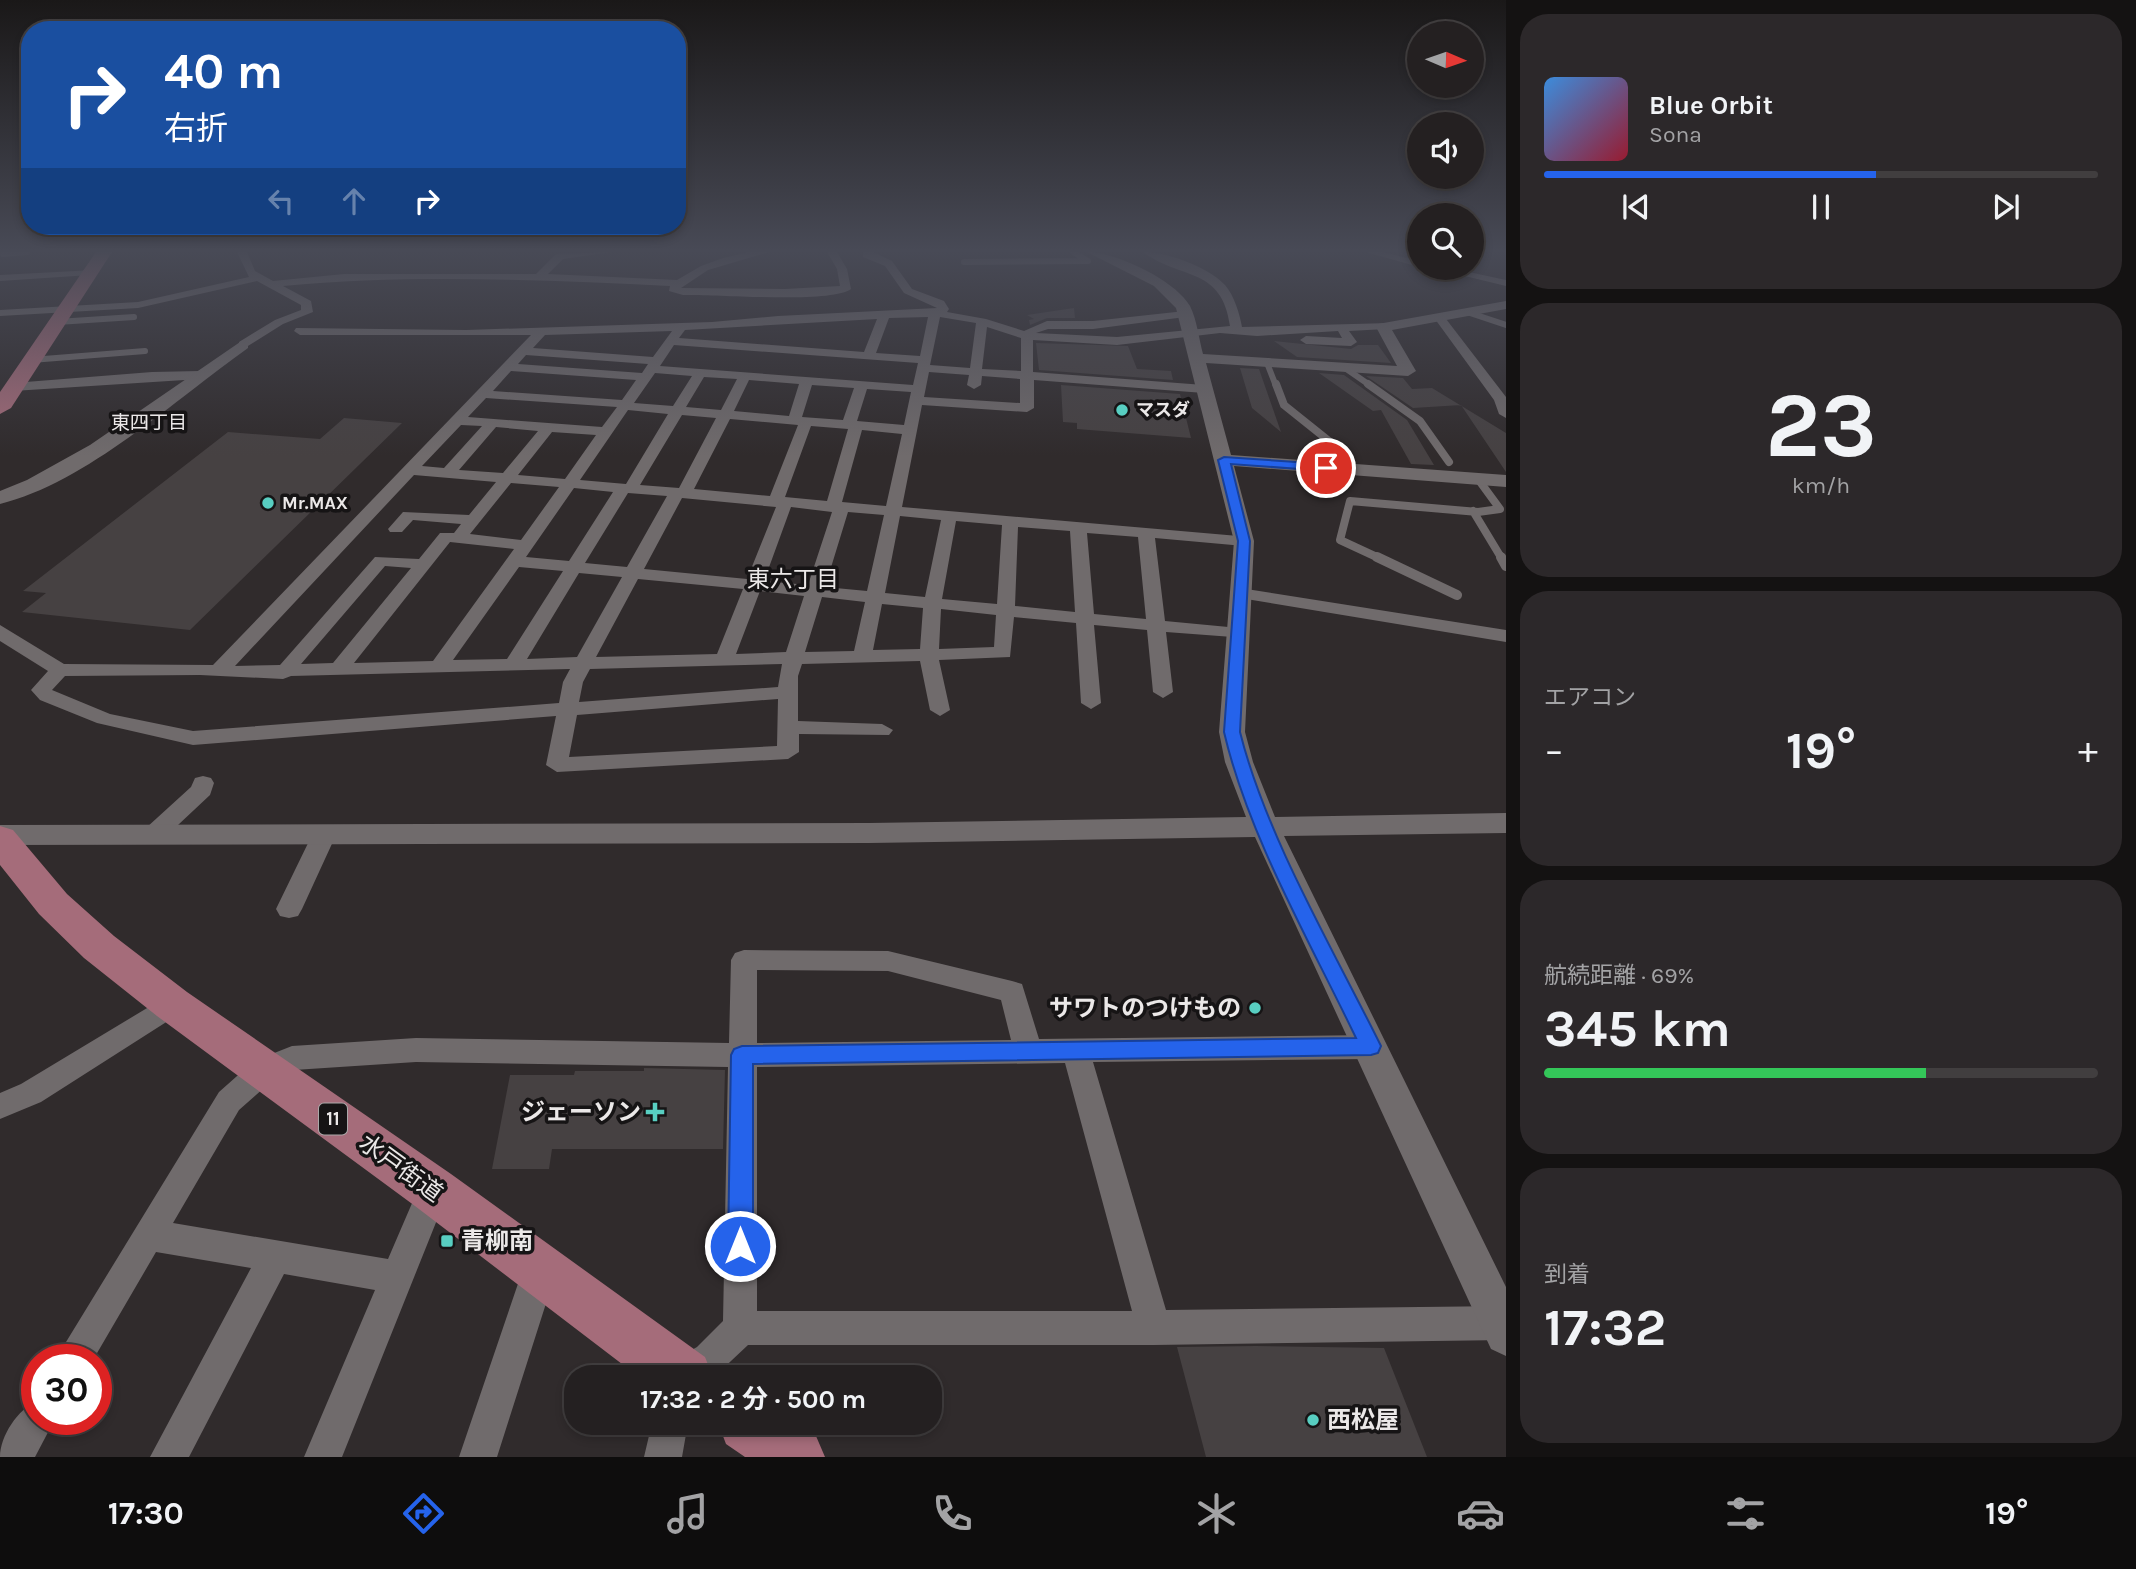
<!DOCTYPE html>
<html lang="ja">
<meta charset="utf-8">
<style>
body{margin:0;font-family:Karla,"Noto Sans JP",sans-serif;background:#2c282a;color:#f1f3f6;height:100vh;display:flex;flex-direction:column;font-size:26px;white-space:nowrap}
*{box-sizing:border-box;margin:0}
p{font-size:23px;color:#a3a3a5}
.icon{flex:none;width:38px;height:38px;fill:none;stroke:currentColor;stroke-width:2;stroke-linecap:round;stroke-linejoin:round}
.map{position:relative;flex:1;overflow:hidden}
.details{display:flex;flex-direction:column;gap:14px;padding:14px;background:#141212;width:630px}
.details>*{flex:none}
.guide{position:absolute;left:21px;top:21px;width:665px;height:214px;border-radius:28px;box-shadow:0 4px 10px #0003,0 0 0 2px #413e3f;background:#1a4fa0;color:#fff;overflow:hidden}
.needle{width:46px;rotate:92deg}
.buttons{position:absolute;left:1407px;top:21px;display:grid;gap:14px}
.buttons a{display:grid;place-items:center;width:77px;height:77px;border-radius:50%;background:#242021;box-shadow:0 4px 10px #0003,0 0 0 2px #413e3f;font-size:35px}
.speed{position:absolute;left:21px;top:1344px;display:flex;gap:14px;font-size:35px;font-weight:700;text-align:center}
.speed>*{display:grid;place-content:center;width:91px;height:91px;border-radius:50%;background:#242021;box-shadow:0 4px 10px #0003,0 0 0 2px #413e3f;line-height:1}
.speed .limit{border:10px solid #d22;background:#fff;color:#111}
.pin{position:absolute;display:grid;place-items:center;width:60px;height:60px;color:#fff;margin:-30px;border:4px solid #fff;border-radius:50%;box-shadow:0 2px 7px #0007}
.me{position:absolute;width:77px;margin:-38px;rotate:0deg;stroke-linejoin:round;filter:drop-shadow(0 0 5px #0008)}
.turn{display:flex;align-items:center;gap:24px;height:147px;padding:0 28px;font-size:32px}
.turn .icon{width:91px;height:91px;stroke-width:2.5}
.turn b{display:block;font-size:49px;line-height:60px}
.lanes{display:flex;align-items:center;height:66px;padding:0 28px;background:#0003;justify-content:center;gap:35px;direction:ltr}
.lanes .off{opacity:.35}
.big{font-size:52px;font-weight:700;line-height:1.1}
.details .widget{flex:1;display:flex;flex-direction:column;justify-content:center;gap:10px;min-width:0;padding:0 24px;border-radius:28px;background:#2c282a}
.details .dial{align-items:center;gap:0}
.dial b{font-size:91px;line-height:1}
.song{display:flex;align-items:center;gap:21px}
.cover{width:84px;height:84px;border-radius:10px;background:linear-gradient(135deg,hsl(210 70% 55%),hsl(350 70% 35%))}
.played{height:7px;border-radius:4px;background:linear-gradient(90deg,#2563eb 60%,#413e3f 60%)}
.keys{display:flex;justify-content:space-around;direction:ltr}
.heat{display:flex;justify-content:space-between;align-items:center;font-size:38px;direction:ltr}
.charge{height:10px;border-radius:5px;background:linear-gradient(90deg,#34c759 69%,#413e3f 0)}
.trip{position:absolute;left:564px;top:1365px;width:378px;height:70px;border-radius:28px;background:#242021;box-shadow:0 4px 10px #0003,0 0 0 2px #413e3f;font-weight:700;line-height:70px;text-align:center}
.menu{display:flex;height:112px;justify-content:space-around;align-items:center;background:#0e0d0d;color:#a3a3a5}
.menu .icon{width:49px;height:49px}
.menu .selected{color:#2563eb}
.menu b{font-size:32px;color:#f1f3f6}
main{display:flex;flex:1;min-height:0}
.map>svg:first-child{display:block}
.building{fill:#464142}
.lines{fill:none;stroke-linecap:round;stroke-linejoin:round}
.service-far2{stroke:#706b6c;stroke-width:6}
.service-far1{stroke:#706b6c;stroke-width:8}
.service{stroke:#706b6c;stroke-width:10}
.minor{fill:#706b6c;fill-rule:evenodd}
.tertiary{fill:#706b6c;fill-rule:evenodd}
.primary{fill:#a56c7a;fill-rule:evenodd}
.route{fill:#2563eb;stroke:#184099;stroke-width:2}
.poi-dot{fill:#58cec1;stroke:#161415;stroke-width:2.5}
.labels{text-anchor:middle;dominant-baseline:central;stroke-width:7;stroke-linejoin:round;paint-order:stroke}
.far-poi-label{font-size:18px;font-weight:bold;fill:#ebe8e8;stroke:#161415;text-anchor:start}
.far-neighbourhood-label{font-size:19px;fill:#ebe8e8;stroke:#161415}
.shield{fill:#161415;stroke:#aba8a9;stroke-width:2}
.shield-label{font-size:19px;font-weight:bold;fill:#ebe8e8}
.neighbourhood-label{font-size:23px;fill:#ebe8e8;stroke:#161415}
.near-poi-label{font-size:24px;font-weight:bold;fill:#ebe8e8;stroke:#161415;text-anchor:end}
.near-street-label{font-size:24px;fill:#ebe8e8;stroke:#161415}
</style>
<main>
<div class="map">
<svg width="1506" height="1457" viewBox="0 0 1506 1457">
<rect width="100%" height="100%" fill="#302b2c"/>
<path class="building" d="M1074,308L1075,318H1047L1030,325L1029,320L1034,319L1027,315Z
M1274,341L1351,349L1358,345H1378L1391,363L1297,357Z
M1036,343L1128,346L1137,369L1171,371L1173,380L1039,370Z
M1240,368L1259,369L1281,432L1252,408Z
M1319,373L1344,375L1407,420L1434,465L1411,464L1381,410L1373,411Z
M1366,376L1403,378L1412,389L1432,388L1506,433V472L1461,405L1413,408Z
M1061,385L1180,394L1191,438L1077,429V423L1063,422Z
M344,418L402,423L190,630L22,612L46,593L23,591L228,432L320,439Z
M644,1068L725,1070L723,1149H552L549,1169H492L510,1075H574L575,1071H644Z
M1256,1346L1384,1348L1427,1457H1206L1177,1347Z"/>
<g class="lines">
<path class="service-far2" d="M3,254L27,252
M964,262L1088,261L1073,252
M1467,312L1506,325
M57,322L134,317
M31,360L145,351
M1267,363L1276,386
M1345,368L1371,386"/>
<path class="service-far1" d="M1276,384L1284,405L1334,445
M1368,384L1420,421L1449,462
M1473,511L1502,559
M1381,559L1340,540L1350,501L1478,512L1500,509L1478,479"/>
<path class="service" d="M1377,557L1457,595
M1501,557L1506,566"/>
<path class="minor" d="M237,252H247L255,271L273,281L344,274H536L556,254L612,252L563,259L548,274L677,280L701,266L723,258L749,252H769L708,270L681,288L785,289L840,286L837,269L827,252H837L847,269L851,289C831,304 715,294 683,295L669,291L670,286C542,280 411,274 283,286L311,301L313,312L283,324L243,349L239,348V342L275,320L301,310V305L257,281L138,308L0,316V310L138,302L249,277Z
M863,252H873L892,261L912,289L944,301L949,309L947,312L986,319L1024,331L1047,321H1093L1185,311L1191,314L1185,317L1093,329H1048L1036,333L1117,337L1230,326C1222,266 1180,280 1143,252C1168,252 1208,267 1225,285C1234,295 1240,315 1242,327L1390,323L1392,325L1386,329L1349,331L1357,342L1351,346L1306,344L1300,340L1306,336L1342,338L1338,331L1257,336L1220,333L1117,345L1033,340V372L1204,385L1211,389L1204,393L1034,380V408L1027,412L922,405L902,507L1250,537V545L1244,546L1155,538L1165,621L1239,628L1246,630L1248,634L1246,638L1166,632L1173,692L1163,698L1153,692L1147,630L1094,625L1101,703L1091,709L1081,703L1076,623L1014,617L1010,657L939,660L950,710L940,716L930,710L920,661L802,664L798,676V721L882,724L893,730L889,735L799,734V752L788,759L557,772L546,765L556,716L193,745L97,723L40,700L31,690L48,671L0,641V625L64,664L213,665L531,335H300L294,331L296,328L466,330L712,322L778,316L937,308L904,293L885,266L863,257ZM928,317L920,356L876,353L889,318ZM940,317L976,323L970,368L930,365ZM877,319L864,352L679,338L685,330ZM987,327L1021,338V371L982,369ZM672,331L653,357L533,348L545,335ZM674,345L918,363L913,385L660,366ZM526,355L648,364L642,373L518,364ZM511,371L636,380L622,400L493,391ZM929,372L969,375L967,385L974,389L981,385L982,376L1020,379V403L924,397ZM655,373L692,376L673,406L634,403ZM704,377L737,379L721,410L686,407ZM749,380L799,384L789,416L734,411ZM812,385L854,388L843,420L802,417ZM867,389L911,392L904,425L857,421ZM486,398L617,407L602,427L468,417ZM628,410L668,414L626,484L580,480ZM682,415L716,418L679,488L640,485ZM730,419L798,425L770,496L694,489ZM461,425L482,426L444,468L422,466ZM811,426L848,429L827,501L785,497ZM496,427L538,431L503,473L459,470ZM862,430L902,434L886,506L842,502ZM552,432L596,435L565,479L518,475ZM414,475L496,482L469,515L403,512L388,529L390,532H402L413,520L461,524L454,533H440L419,559L375,557L280,665L235,666ZM511,483L559,487L521,540L470,534ZM574,488L613,492L569,561L526,557ZM628,493L667,496L627,567L585,563ZM682,498L776,507L747,579L644,569ZM791,507L832,512L808,585L764,581ZM848,512L884,515L867,591L825,587ZM900,516L941,520L925,597L885,593ZM956,521L1002,525L997,604L942,599ZM1018,527L1070,531L1075,612L1015,606ZM1087,533L1138,537L1146,619L1094,614ZM450,542L514,549L433,661L354,663ZM385,566L411,568L333,663L301,664ZM519,567L563,571L507,659L453,660ZM579,573L622,577L577,657L527,659ZM638,579L743,589L717,654L596,657ZM760,591L804,596L786,652L736,654ZM822,597L865,602L854,651L805,652ZM882,604L923,608L920,649L873,650ZM941,609L996,615L994,647L939,649ZM782,664L778,687L579,702L583,682L590,669ZM570,669L563,682L559,703L193,731L110,714L52,690L65,676L200,675L283,679L291,676ZM778,699L777,746L569,757L577,715Z
M1366,252H1383L1419,261V267Z
M1432,268H1450L1506,280V286Z
M94,270L95,272L90,275L0,281V275Z
M1435,315H1443L1506,397V418L1499,414L1494,400L1435,319Z
M152,372L200,371L206,375L200,379L13,391L6,387L13,383Z
M1240,588L1506,630V642L1234,597L1231,593Z
M203,776L211,778L214,783L210,795L162,840H146L142,834L146,828L191,787L195,778Z
M324,827L332,829L336,835L302,909L298,916L289,918L280,916L276,909L312,835L316,829Z
M744,950L888,951L1012,981L1022,984L1039,1039L1371,1035L1381,1039L1385,1047L1381,1055L1371,1059L1093,1062L1166,1310L1506,1306V1340L1154,1345H748L714,1377H662L667,1364L697,1347L723,1321L728,1067L416,1062L294,1070L274,1079L239,1110L173,1223L388,1259L422,1180L433,1175L444,1180L449,1190L342,1457H304L375,1290L284,1274L189,1457H150L251,1268L156,1252L93,1360H55L219,1092L254,1061L292,1046L416,1038L729,1043L731,960L735,953ZM757,970L888,971L1001,1000L1011,1040L757,1043ZM1065,1063L1132,1311H757V1067Z
M172,993L182,996L186,1004L182,1012L41,1102L0,1119V1093L21,1084Z
M540,1253L552,1257L557,1269L497,1457H459L523,1269L528,1257Z
M37,1401V1419H55L35,1457H0C0,1436 18,1409 37,1401Z
M652,1423H688L682,1457H644Z"/>
<path class="tertiary" d="M1087,252C1116,252 1175,280 1190,306C1197,320 1199,339 1203,354L1397,366L1376,327L1378,324L1506,301V309L1392,330L1416,371L1408,376L1206,363L1231,455L1506,475V487L1234,466L1254,541L1245,732L1253,762L1275,817L1506,813V833L1284,836L1506,1287V1356L1491,1349L1255,837L869,843L0,845V825L869,823L1246,817L1225,762L1219,732L1234,541L1176,308L1154,286Z
M243,340L248,342V348C176,399 86,483 0,504V491L27,480L90,445Z"/>
<path class="primary" d="M96,252H112L11,408L0,414V392Z
M0,826L13,830L67,894L114,936L187,992L451,1174L705,1357L713,1377H639L415,1206L157,1016L84,958L39,914L0,865Z
M718,1423H797L816,1436L825,1457H745L726,1444Z"/>
</g>
<linearGradient id="sky" x2="0" y2="1"><stop stop-color="#1a1818"/><stop offset="0.55" stop-color="#484a56"/><stop offset="1" stop-color="#484a56" stop-opacity="0"/></linearGradient>
<rect width="1506" height="456" fill="url(#sky)"/>
<path class="route" d="M1224,457L1326,464L1331,468L1326,471L1231,464L1250,541L1240,732C1266,836 1333,949 1381,1046L1378,1053L1371,1055L753,1064V1246L749,1255L740,1258L731,1255L728,1246L731,1055L734,1049L742,1046L1356,1038C1310,942 1248,835 1224,732L1238,541L1218,460Z"/>
<g class="poi-dot">
<circle cx="1122" cy="410" r="7"/>
<circle cx="268" cy="503" r="7"/>
<circle cx="1255" cy="1008" r="7"/>
<path d="M651.5 1101.5h7v7h7v7h-7v7h-7v-7h-7v-7h7z"/>
<rect x="440" y="1234" width="14" height="14" rx="3.5"/>
<circle cx="1313" cy="1420" r="7"/>
</g>
<g class="labels">
<g class="far-poi-label">
<text x="1136" y="410">マスダ</text>
<text x="282" y="503">Mr.MAX</text>
</g>
<g class="far-neighbourhood-label">
<text x="149" y="423">東四丁目</text>
</g>
<rect class="shield" x="319" y="1103.5" width="28" height="31" rx="5"/>
<g class="shield-label">
<text x="333" y="1119">11</text>
</g>
<g class="neighbourhood-label">
<text x="793" y="579">東六丁目</text>
</g>
<g class="near-poi-label">
<text x="1241" y="1008">サワトのつけもの</text>
<text x="641" y="1112">ジェーソン</text>
<text x="461" y="1241" text-anchor="start">青柳南</text>
<text x="1327" y="1420" text-anchor="start">西松屋</text>
</g>
<g class="near-street-label">
<text transform="translate(401 1168) rotate(36)">水戸街道</text>
</g>
</g>
</svg>
<div class="buttons">
<a><svg class="needle" viewBox="-14 -14 28 28"><path d="M0-13l5 13h-10z" fill="#e53935"/><path d="M0 13l5-13h-10z" fill="#a3a3a5"/></svg></a>
<a><svg class="icon" aria-label="sound" viewBox="0 0 24 24"><path d="M4 9h4l5-4v14l-5-4H4zM17 9q2 3 0 6"/></svg></a>
<a><svg class="icon" aria-label="search" viewBox="0 0 24 24"><circle cx="10" cy="10" r="6"/><path d="M15 15l6 6"/></svg></a>
</div>
<div class="speed"><div class="limit">30</div></div>
<div class="pin" style="left:1326px;top:468px;background:#d93025"><svg class="icon" aria-label="arrive" viewBox="0 0 24 24"><path d="M6 21V4h12l-3 4 3 4H6"/></svg></div>
<svg class="me" style="left:740px;top:1246px" viewBox="-20 -20 40 40"><circle r="17" fill="#2563eb" stroke="#fff" stroke-width="3"/><path d="M0-11L8 9 0 5-8 9z" fill="#fff"/></svg>
<div class="trip">17:32 · 2 分 · 500 m</div>
<div class="guide">
<div class="turn"><svg class="icon" aria-label="right" viewBox="0 0 24 24"><path d="M7 20v-9h11M14 6l5 5-5 5"/></svg><div><b>40 m</b>右折</div></div>
<div class="lanes"><svg class="icon off" aria-label="left" viewBox="0 0 24 24"><path d="M17 20v-9H6M10 6l-5 5 5 5"/></svg><svg class="icon off" aria-label="ahead" viewBox="0 0 24 24"><path d="M12 20V5M6 11l6-6 6 6"/></svg><svg class="icon" aria-label="right" viewBox="0 0 24 24"><path d="M7 20v-9h11M14 6l5 5-5 5"/></svg></div>
</div>
</div>
<section class="details">
<div class="widget">
<div class="song"><i class="cover"></i><div><b>Blue Orbit</b><p>Sona</p></div></div>
<div class="played"></div>
<div class="keys"><svg class="icon" aria-label="previous" viewBox="0 0 24 24"><path d="M18 5L8 12l10 7zM5 5v14"/></svg><svg class="icon" aria-label="pause" viewBox="0 0 24 24"><path d="M8 5v14M16 5v14"/></svg><svg class="icon" aria-label="next" viewBox="0 0 24 24"><path d="M6 5l10 7-10 7zM19 5v14"/></svg></div>
</div>
<div class="widget dial"><b>23</b><p>km/h</p></div>
<div class="widget"><p>エアコン</p>
<div class="heat"><a>−</a><b class="big">19°</b><a>+</a></div>
</div>
<div class="widget"><p>航続距離 · 69%</p><b class="big">345 km</b><div class="charge"></div></div>
<div class="widget"><p>到着</p><b class="big">17:32</b></div>
</section>
</main>
<nav class="menu">
<b>17:30</b>
<svg class="icon selected" aria-label="directions" viewBox="0 0 24 24"><path d="M12 3l9 9-9 9-9-9zM9 14v-3h6M13 9l2 2-2 2"/></svg>
<svg class="icon" aria-label="music" viewBox="0 0 24 24"><path d="M9 18V5l10-2v13"/><circle cx="6" cy="18" r="3"/><circle cx="16" cy="16" r="3"/></svg>
<svg class="icon" aria-label="phone" viewBox="0 0 24 24"><path d="M5 4h4l2 5-3 2q2 4 5 5l2-3 5 2v4C11 20 4 13 5 4z"/></svg>
<svg class="icon" aria-label="climate" viewBox="0 0 24 24"><path d="M12 3v18M4 7l16 10M4 17L20 7"/></svg>
<svg class="icon" aria-label="car" viewBox="0 0 24 24"><path d="M5 17H2v-5l4-1 3-4h7l3 4 3 1v5h-3M9 17h6M6 11h13"/><circle cx="7" cy="17" r="2"/><circle cx="17" cy="17" r="2"/></svg>
<svg class="icon" aria-label="filters" viewBox="0 0 24 24"><path d="M4 7h16M4 17h16"/><circle cx="9" cy="7" r="2"/><circle cx="15" cy="17" r="2"/></svg>
<b>19°</b>
</nav>
